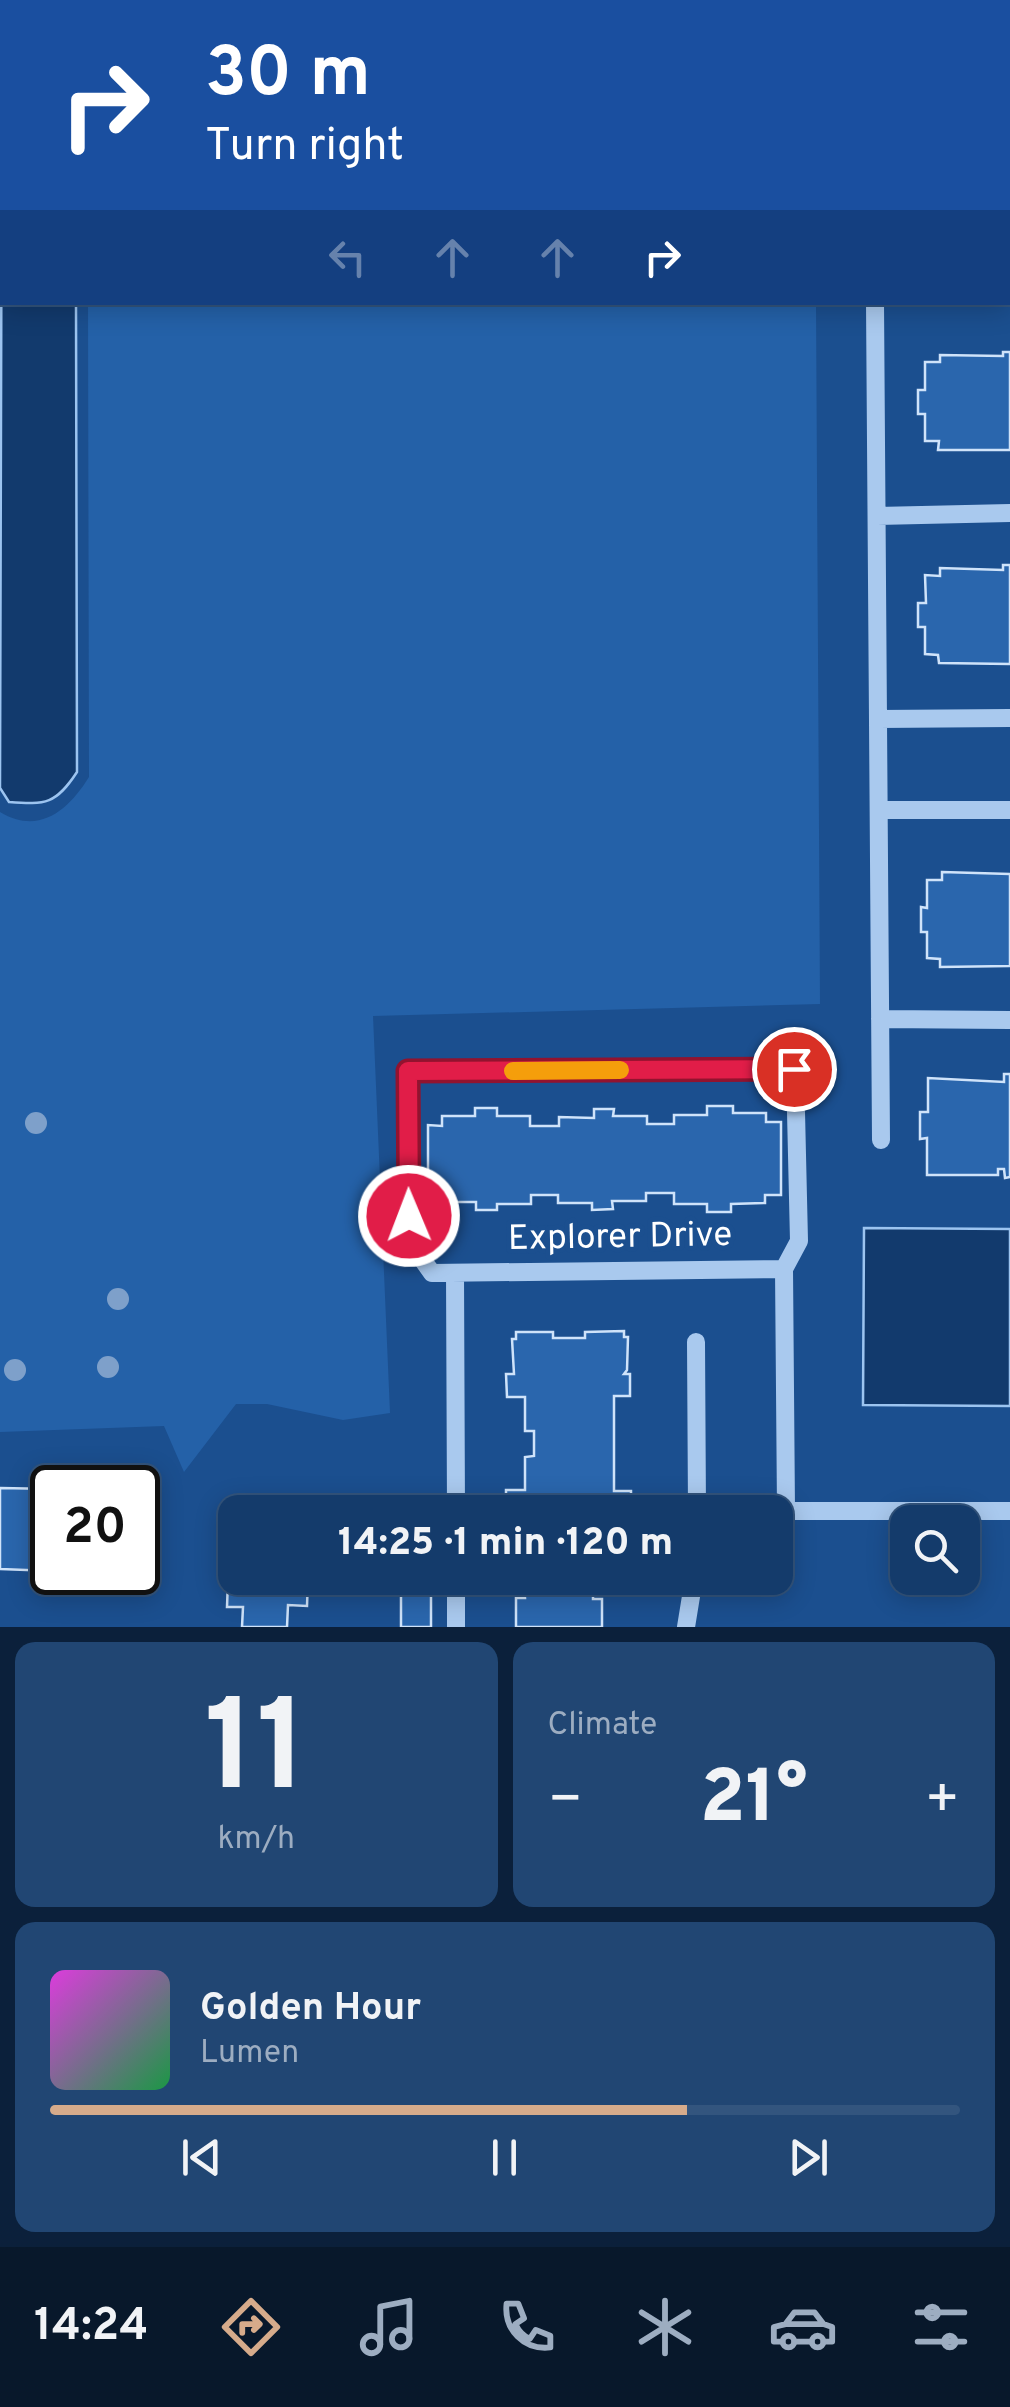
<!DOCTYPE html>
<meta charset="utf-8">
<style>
body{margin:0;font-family:Overpass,sans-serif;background:#214673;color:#f1f3f6;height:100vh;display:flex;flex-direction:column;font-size:38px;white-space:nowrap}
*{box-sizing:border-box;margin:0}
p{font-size:32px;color:#9dadc1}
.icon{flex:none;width:55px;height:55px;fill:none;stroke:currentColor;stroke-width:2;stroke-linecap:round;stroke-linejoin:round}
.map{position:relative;height:1627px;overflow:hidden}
.sheet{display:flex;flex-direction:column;gap:15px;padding:15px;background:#0b203b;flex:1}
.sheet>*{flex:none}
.banner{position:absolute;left:0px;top:0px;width:1010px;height:305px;box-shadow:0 5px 25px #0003,0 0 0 2px #33557e;background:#1a4fa0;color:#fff;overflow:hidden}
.buttons{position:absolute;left:890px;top:1505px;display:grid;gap:20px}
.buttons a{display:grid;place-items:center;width:90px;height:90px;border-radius:20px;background:#143b6b;box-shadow:0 5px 25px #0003,0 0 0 2px #33557e;font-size:50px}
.speed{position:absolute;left:30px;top:1465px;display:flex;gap:20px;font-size:50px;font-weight:700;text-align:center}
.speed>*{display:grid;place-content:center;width:130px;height:130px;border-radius:50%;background:#143b6b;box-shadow:0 5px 25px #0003,0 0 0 2px #33557e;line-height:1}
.speed .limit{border:5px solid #111;border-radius:15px;background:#fff;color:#111}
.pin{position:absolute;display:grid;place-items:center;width:85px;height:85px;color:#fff;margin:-42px;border:5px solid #fff;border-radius:50%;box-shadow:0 2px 10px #0007}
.me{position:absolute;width:110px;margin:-55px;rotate:359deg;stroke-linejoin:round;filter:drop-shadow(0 0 8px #0008)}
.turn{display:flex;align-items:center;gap:35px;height:210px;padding:0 40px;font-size:45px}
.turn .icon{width:130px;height:130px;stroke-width:2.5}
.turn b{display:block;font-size:70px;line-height:85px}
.lanes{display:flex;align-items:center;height:95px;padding:0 40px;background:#0003;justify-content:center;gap:50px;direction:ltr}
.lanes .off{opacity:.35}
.big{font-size:75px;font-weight:800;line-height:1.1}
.sheet .tile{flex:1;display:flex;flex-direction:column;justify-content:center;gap:15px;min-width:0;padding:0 35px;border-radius:20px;background:#214673}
.sheet .dial{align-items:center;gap:0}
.dial b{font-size:130px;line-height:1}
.song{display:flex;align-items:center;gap:30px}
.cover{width:120px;height:120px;border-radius:15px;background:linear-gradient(135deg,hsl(300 70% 55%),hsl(140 70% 35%))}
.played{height:10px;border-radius:5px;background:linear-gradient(90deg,#d6ab8b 70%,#33557e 70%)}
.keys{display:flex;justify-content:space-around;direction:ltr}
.heat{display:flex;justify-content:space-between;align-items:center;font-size:55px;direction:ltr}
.sheet .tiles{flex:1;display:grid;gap:15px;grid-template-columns:1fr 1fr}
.tile:last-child{grid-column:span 2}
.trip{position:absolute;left:218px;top:1495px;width:575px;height:100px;border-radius:20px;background:#143b6b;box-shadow:0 5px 25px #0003,0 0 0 2px #33557e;font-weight:800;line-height:100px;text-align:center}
.tabs{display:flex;height:160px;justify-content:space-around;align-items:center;background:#08182b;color:#9dadc1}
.tabs .icon{width:70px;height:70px}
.tabs .current{color:#d6ab8b}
.tabs b{font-size:45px;color:#f1f3f6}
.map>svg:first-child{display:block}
.green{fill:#2461a8}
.water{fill:#123a6d;stroke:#9cc4f0;stroke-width:2.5}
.building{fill:#2a66ad;stroke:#cfe3fa;stroke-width:2.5}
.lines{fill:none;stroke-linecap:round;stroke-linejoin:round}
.minor{stroke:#a9c9ee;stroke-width:18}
.tree{fill:#7ea0ca}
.route-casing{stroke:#92132f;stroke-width:25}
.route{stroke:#e11d48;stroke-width:18}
.slow{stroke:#f59e0b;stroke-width:18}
.labels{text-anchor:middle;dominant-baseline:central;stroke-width:10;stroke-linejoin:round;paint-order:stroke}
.street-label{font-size:35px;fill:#fff;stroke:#1b4f8f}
</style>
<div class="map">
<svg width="1010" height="1627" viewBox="0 0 1010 1627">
<rect width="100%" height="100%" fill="#1b4f8f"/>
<path class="green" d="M0,0H815L2,2L0,27Z
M88,303H816L820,1004L373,1016L390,1413L343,1420L267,1404H236L184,1472L164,1426L0,1432V812C40,836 69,809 89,777Z"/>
<path class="water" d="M2,45V302L76,303L77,772C56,804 46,805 9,802L0,788Z
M864,1228L1010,1229V1406L863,1405Z"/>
<path class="building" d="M1008,30H1010V129H1008Z
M1003,352H1010V450H938L939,441H925V414H918V390H925V362H940V355L1003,356Z
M1003,565H1010V664L939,663L938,655L925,654V627H918V603H926L925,575L940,576V568L1003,570Z
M942,872L1010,874V966L940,967V959L927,958V932H921V907L927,908V880H942Z
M1004,1074H1010V1177L1005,1178L1004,1169H998V1175H927V1138L920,1139V1112H928V1078L1004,1082Z
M707,1106H733V1113H766V1122H781V1195H765V1203L731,1204V1212H707V1204H674V1193H646V1201H612L613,1209L592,1210V1203H558V1195H531V1204H497V1210H476V1202H443L444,1193H428V1125L442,1126V1116H475V1108H497V1116H530V1126H559V1117L594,1118V1109H614L613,1116H647V1124H674V1115H707Z
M624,1331V1337H628L627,1370L624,1374H630V1396H614V1491H631V1511L506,1512V1490H525V1457L534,1456V1431H525V1397H507L506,1374H514L512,1339H516V1332H553V1338H585V1332Z
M0,1488L52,1489V1571L0,1569Z
M244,1578H308L307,1606L288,1605L287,1627H242L243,1607H227L228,1580Z
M401,1578H431V1627H401Z
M524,1584H593V1599H602V1627H516V1598H525Z"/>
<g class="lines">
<path class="minor" d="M873,0V2
M557,2V0
M775,2V0
M1008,298H1010
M875,302L881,1140
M877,516L1010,513
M878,719L1010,718
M879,810H1010
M880,1019L1010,1020
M784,1269L432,1273L412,1245L408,1071L795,1069L799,1241L784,1269L786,1510
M455,1273L456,1512
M696,1342L697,1512
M697,1511H1010
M456,1578V1627
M686,1627L694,1578"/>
</g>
<g class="tree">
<circle cx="36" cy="1123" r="11"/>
<circle cx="118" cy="1299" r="11"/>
<circle cx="108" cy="1367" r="11"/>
<circle cx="15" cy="1370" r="11"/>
</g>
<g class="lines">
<defs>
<path id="route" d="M409,1216L408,1071L794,1069"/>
</defs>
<use href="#route" class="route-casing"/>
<use href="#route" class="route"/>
<path class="slow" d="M513,1071L620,1070"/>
</g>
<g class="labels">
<g class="street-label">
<text transform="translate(620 1238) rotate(-1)">Explorer Drive</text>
</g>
</g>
</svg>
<div class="buttons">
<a><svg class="icon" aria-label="search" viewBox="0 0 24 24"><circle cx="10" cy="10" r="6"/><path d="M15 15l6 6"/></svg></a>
</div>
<div class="speed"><div class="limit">20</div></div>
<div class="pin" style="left:794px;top:1069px;background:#d93025"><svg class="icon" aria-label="arrive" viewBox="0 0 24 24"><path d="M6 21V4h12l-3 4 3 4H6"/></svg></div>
<svg class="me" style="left:409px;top:1216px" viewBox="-20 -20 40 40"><circle r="17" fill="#e11d48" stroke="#fff" stroke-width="3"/><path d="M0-11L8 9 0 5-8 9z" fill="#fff"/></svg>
<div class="trip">14:25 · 1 min · 120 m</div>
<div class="banner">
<div class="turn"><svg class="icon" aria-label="right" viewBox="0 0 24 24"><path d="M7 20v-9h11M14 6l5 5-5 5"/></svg><div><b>30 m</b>Turn right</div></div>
<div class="lanes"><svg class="icon off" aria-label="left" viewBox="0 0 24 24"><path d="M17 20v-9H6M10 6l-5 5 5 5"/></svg><svg class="icon off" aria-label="ahead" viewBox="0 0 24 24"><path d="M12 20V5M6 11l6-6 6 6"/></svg><svg class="icon off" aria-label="ahead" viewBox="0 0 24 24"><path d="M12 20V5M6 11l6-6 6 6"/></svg><svg class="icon" aria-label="right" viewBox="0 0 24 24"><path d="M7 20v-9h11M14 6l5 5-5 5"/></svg></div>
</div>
</div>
<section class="sheet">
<div class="tiles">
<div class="tile dial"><b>11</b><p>km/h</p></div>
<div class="tile"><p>Climate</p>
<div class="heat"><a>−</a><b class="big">21°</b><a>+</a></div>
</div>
<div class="tile">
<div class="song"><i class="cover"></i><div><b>Golden Hour</b><p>Lumen</p></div></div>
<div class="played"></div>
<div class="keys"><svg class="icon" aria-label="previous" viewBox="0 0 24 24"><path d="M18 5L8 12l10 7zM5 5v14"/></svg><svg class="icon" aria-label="pause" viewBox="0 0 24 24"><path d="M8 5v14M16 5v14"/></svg><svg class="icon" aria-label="next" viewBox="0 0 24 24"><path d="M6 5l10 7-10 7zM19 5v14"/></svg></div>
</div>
</div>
</section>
<nav class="tabs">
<b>14:24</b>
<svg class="icon current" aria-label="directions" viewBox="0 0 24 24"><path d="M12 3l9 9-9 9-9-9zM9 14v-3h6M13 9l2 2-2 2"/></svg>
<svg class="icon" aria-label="music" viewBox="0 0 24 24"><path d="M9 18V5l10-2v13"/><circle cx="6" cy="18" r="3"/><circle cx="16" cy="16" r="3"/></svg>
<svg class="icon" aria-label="phone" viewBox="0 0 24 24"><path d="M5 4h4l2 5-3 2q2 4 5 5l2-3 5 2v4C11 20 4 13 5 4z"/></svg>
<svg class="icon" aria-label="climate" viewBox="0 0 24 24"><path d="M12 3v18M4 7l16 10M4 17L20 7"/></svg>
<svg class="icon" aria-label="car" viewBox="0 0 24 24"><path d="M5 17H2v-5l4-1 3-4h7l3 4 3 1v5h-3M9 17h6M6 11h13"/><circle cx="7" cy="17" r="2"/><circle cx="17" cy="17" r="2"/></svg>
<svg class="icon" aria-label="filters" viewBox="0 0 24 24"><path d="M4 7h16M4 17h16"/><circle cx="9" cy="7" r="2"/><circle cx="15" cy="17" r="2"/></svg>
</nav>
